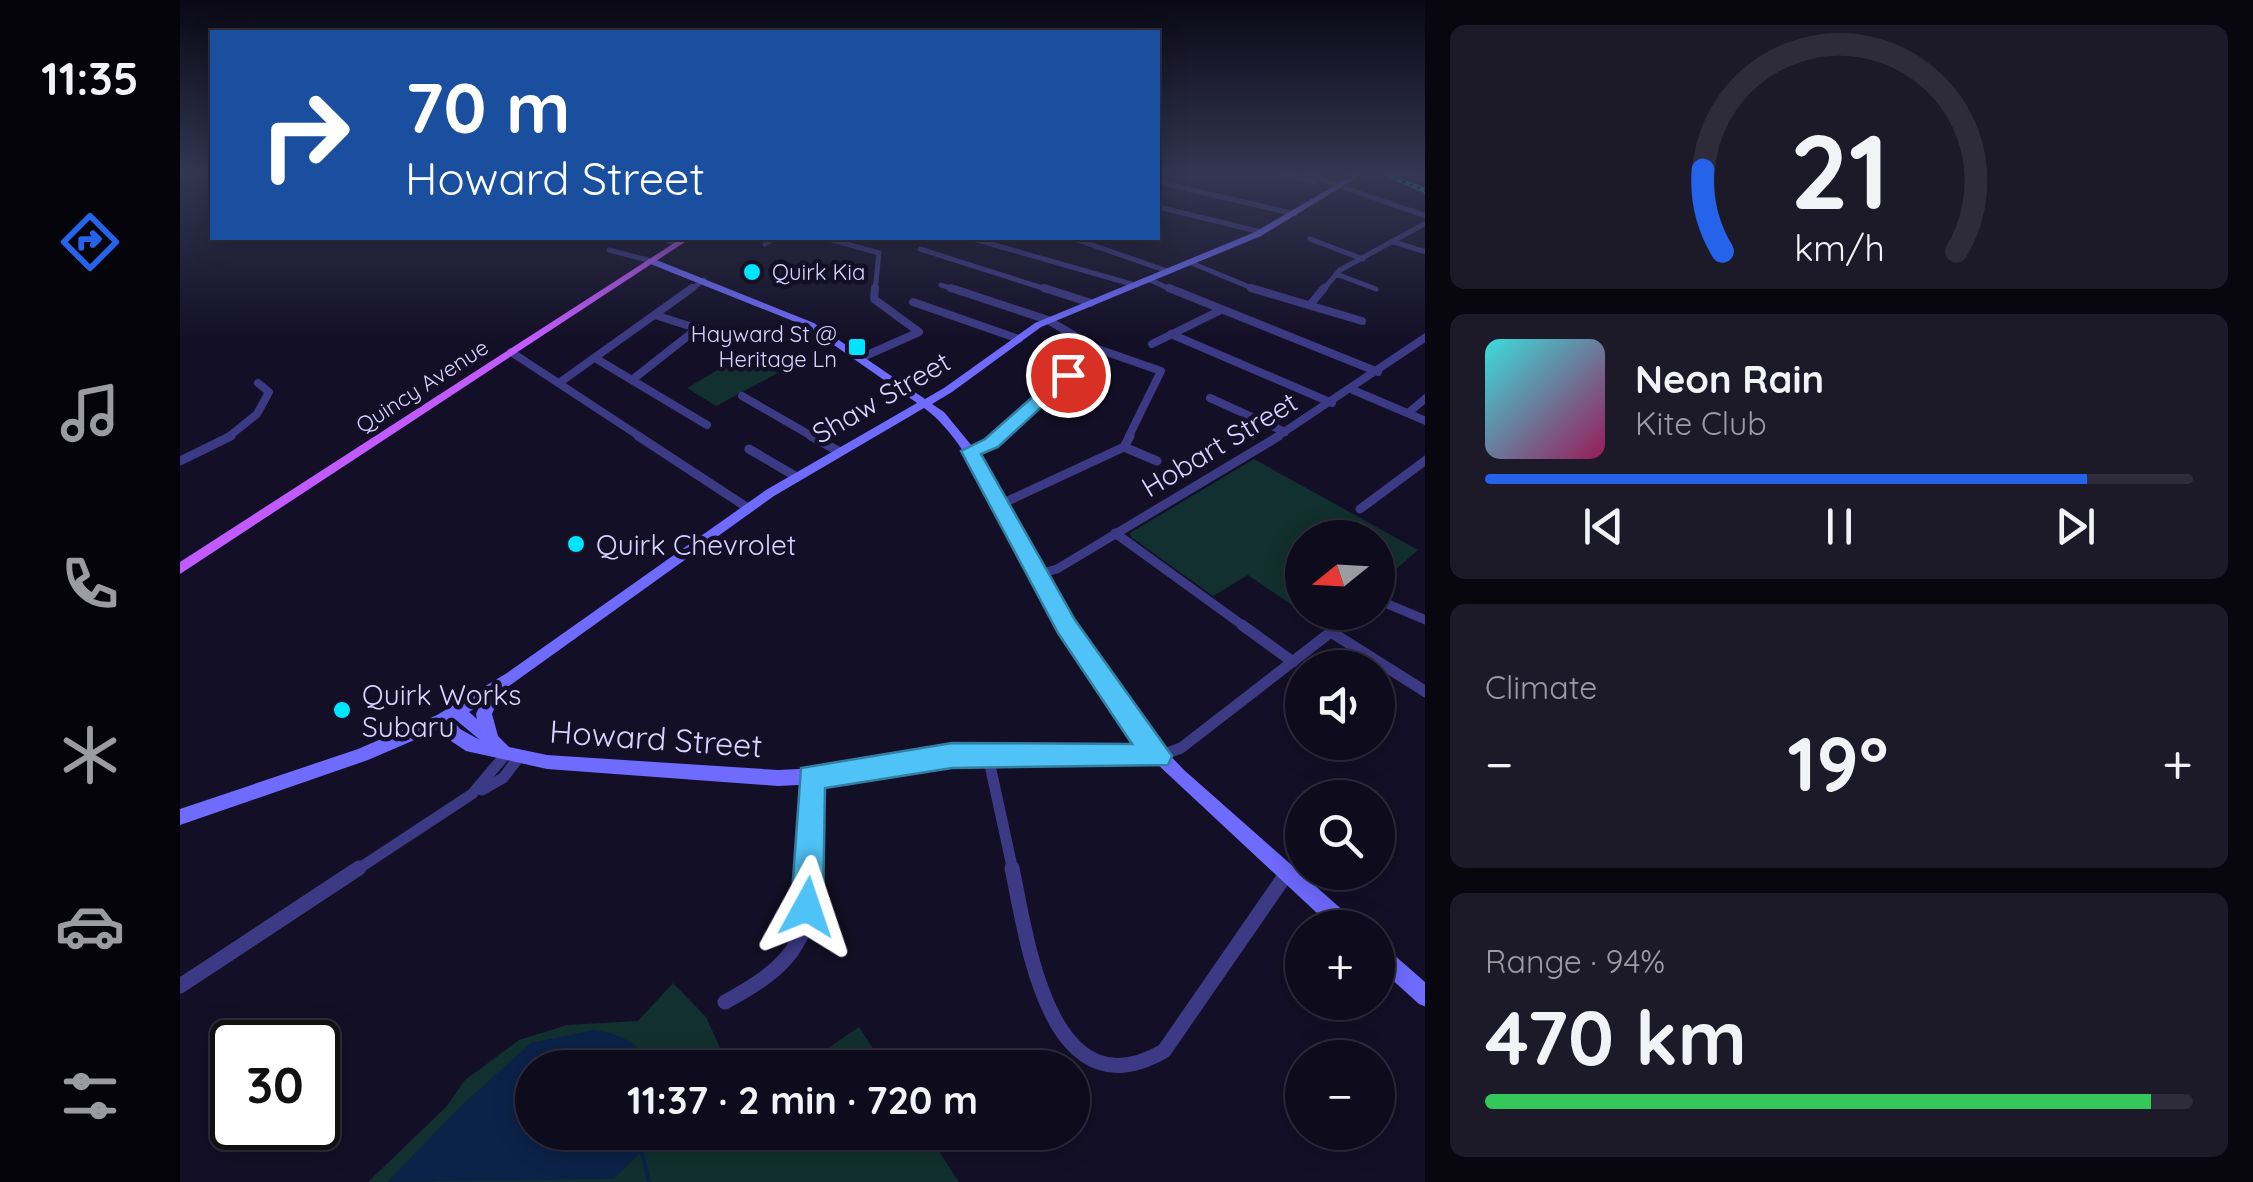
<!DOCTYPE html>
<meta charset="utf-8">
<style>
body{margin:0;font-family:Quicksand,sans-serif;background:#1c1929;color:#f1f3f6;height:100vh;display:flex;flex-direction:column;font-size:38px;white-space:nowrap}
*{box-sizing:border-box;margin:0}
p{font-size:32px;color:#9b9ba3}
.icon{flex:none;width:55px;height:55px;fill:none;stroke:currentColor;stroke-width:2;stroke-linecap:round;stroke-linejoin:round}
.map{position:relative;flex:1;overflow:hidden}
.panel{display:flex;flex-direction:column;gap:25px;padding:25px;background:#08060f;width:828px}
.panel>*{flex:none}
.hud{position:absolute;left:30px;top:30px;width:950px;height:210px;border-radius:0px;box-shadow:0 5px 25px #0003,0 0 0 2px #2e2b3b;background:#1a4fa0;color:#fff;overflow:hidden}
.needle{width:65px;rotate:252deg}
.fabs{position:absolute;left:1105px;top:520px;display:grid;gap:20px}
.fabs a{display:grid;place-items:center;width:110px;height:110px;border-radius:50%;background:#0e0b1c;box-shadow:0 5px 25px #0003,0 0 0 2px #2e2b3b;font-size:50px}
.speed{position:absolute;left:30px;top:1020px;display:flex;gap:20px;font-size:50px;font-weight:700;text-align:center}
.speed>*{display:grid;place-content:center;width:130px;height:130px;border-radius:50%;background:#0e0b1c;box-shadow:0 5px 25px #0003,0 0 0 2px #2e2b3b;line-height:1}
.speed .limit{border:5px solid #111;border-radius:15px;background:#fff;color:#111}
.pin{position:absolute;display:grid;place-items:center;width:85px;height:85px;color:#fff;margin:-42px;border:5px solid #fff;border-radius:50%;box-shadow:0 2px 10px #0007}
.me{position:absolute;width:110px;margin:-55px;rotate:5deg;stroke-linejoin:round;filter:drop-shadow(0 0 8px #0008)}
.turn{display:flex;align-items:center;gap:35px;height:210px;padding:0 30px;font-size:45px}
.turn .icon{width:130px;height:130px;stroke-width:2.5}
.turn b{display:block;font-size:70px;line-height:85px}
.big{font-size:75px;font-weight:800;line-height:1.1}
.panel .card{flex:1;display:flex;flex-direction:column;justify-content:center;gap:15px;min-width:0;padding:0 35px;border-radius:15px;background:#1c1929}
.panel .dial{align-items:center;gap:0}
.dial svg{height:260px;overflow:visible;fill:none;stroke:#2e2b3b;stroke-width:7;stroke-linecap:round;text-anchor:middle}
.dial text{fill:#f1f3f6;stroke:none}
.song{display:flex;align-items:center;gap:30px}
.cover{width:120px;height:120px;border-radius:15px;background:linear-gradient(135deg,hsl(180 70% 55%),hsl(330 70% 35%))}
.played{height:10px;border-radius:5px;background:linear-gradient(90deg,#2563eb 85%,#2e2b3b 85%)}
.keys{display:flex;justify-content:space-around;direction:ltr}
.heat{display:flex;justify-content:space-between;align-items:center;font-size:55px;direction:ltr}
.charge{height:15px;border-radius:8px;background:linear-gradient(90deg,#34c759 94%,#2e2b3b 0)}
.trip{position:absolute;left:335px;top:1050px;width:575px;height:100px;border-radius:50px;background:#0e0b1c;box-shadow:0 5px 25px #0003,0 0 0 2px #2e2b3b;font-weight:800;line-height:100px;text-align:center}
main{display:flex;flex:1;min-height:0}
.dock{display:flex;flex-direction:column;width:180px;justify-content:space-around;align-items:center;background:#06040b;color:#9b9ba3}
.dock .icon{width:70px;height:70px}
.dock .active{color:#2563eb}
.dock b{font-size:45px;color:#f1f3f6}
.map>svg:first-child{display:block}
.green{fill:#12302f}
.water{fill:#0c2248}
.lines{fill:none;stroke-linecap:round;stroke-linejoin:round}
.stream{stroke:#0c2248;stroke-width:4}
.street-far4{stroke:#3d3a85;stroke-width:5}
.street-far3{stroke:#3d3a85;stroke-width:8}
.street-far2{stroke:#3d3a85;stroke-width:9}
.street-far1{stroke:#3d3a85;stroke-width:11}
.street{stroke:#3d3a85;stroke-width:15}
.secondary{fill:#6f6bff;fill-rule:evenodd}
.primary{fill:#c25bff;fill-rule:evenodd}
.rail-casing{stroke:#00e5ff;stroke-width:5}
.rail{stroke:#130f26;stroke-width:2.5;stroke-dasharray:4;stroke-linecap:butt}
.route{fill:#4fc3f7;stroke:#337fa1;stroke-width:2.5}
.poi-dot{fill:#00e5ff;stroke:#130f26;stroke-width:4}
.labels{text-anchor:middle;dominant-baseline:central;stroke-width:9;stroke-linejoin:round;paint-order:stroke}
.far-poi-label{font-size:22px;fill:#d9d4ff;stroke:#130f26;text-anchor:start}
.far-street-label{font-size:22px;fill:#d9d4ff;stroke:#130f26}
.street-label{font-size:28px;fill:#d9d4ff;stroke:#130f26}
.poi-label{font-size:28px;fill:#d9d4ff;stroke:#130f26;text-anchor:start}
.near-street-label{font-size:32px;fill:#d9d4ff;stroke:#130f26}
</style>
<main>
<nav class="dock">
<b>11:35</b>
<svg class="icon active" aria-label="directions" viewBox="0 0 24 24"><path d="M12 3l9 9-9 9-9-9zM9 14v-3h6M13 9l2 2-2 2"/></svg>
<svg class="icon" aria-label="music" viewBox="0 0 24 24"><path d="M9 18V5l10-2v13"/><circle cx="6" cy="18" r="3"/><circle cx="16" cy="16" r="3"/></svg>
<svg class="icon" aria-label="phone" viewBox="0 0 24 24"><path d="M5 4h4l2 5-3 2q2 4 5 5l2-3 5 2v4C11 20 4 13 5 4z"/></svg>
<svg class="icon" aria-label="climate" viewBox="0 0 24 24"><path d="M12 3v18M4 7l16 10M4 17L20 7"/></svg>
<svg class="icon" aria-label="car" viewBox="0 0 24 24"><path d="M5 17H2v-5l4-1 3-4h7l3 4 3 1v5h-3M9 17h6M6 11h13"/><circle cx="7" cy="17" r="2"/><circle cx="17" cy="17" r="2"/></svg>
<svg class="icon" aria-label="filters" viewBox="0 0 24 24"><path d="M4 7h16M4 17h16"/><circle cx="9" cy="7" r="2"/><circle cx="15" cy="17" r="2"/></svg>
</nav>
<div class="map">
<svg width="1246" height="1182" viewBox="0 0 1246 1182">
<rect width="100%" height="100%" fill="#130f26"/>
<path class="green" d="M564,354L598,373L536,406L507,388Z
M1074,459L1238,550L1198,585V538H1122V612L1068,575L1033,596L951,537L950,533Z
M493,983L526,1017L549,1067L352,1068V1132L747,1133L779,1182H188L266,1107L285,1080L339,1040L387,1025L458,1021Z
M679,1027L705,1067H620Z"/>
<path class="water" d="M414,1030C442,1035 458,1041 470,1067L352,1068V1132L481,1133L433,1179L207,1182L284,1103L351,1043Z"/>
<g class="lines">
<path class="stream" d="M462,1153L469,1182"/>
<path class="street-far4" d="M1104,175L1135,182
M1128,175L1246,216
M1220,176L1246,179
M978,182L1115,214
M978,207L1081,232
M482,238L497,244
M645,238L699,253L695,291
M790,238L955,285
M892,238L987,271
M1130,239L1183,259
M1214,242L1246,252
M585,244L594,238
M740,249L872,291
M429,250L471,261
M1009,262L1079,291
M1156,274L1196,289
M968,279L994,291
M761,285L779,291
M509,291L524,280
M1142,291L1160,270L1246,223"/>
<path class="street-far3" d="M771,288L868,320L915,348L981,371L948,438
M864,288L911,303
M989,288L1198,372
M1071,288L1182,321
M733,302L839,339
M1130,305L1144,288
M475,315L525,331
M991,334L1152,403
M972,344L1039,311
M331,352L462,438
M683,357L739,332L694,299L695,288
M415,358L527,425
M452,380L518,328
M379,383L512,288
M1173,390L1246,421
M562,396L635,438
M1030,398L1105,432
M1228,413L1246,398
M47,438L77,414L89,392L78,383
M817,438L915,348
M1095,438L1246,337"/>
<path class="street-far2" d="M458,436L568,508
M631,436L658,451
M944,447L977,461
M569,449L615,476
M790,451L820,436
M0,461L51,436
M819,505L944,447L950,436
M1180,509L1246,460
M935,533L1065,627
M855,575L877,569L1099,436
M1198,600L1246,620
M1157,627L1177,612"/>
<path class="street-far1" d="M1062,625L1113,662
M1151,632L1246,692
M808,756L833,871
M979,756L1001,748L1160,625
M630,778L633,871
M302,790L323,778L340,756
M175,871L292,794L327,753"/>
<path class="street" d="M832,868C847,939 869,1117 984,1051L1107,873
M0,986L179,868
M545,1002C608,968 632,943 633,868"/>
<path class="secondary" d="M1173,175H1181L1081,236L861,327L772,392L752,404L764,412L796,451L864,580L958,722L1004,770L1175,921L1178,928H1153L976,763H772L660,783L598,786L367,769L286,751L268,739L260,729L188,760L0,825V809L178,749L257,715L327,673L586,490L737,403L628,327L468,263V259H474L634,323L745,399L764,388L855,323L1075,232ZM744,408C791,441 824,532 852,583C880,634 915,683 946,732L962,749H772L660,767L598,770L367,755L329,747L318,736L312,714L322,691L594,496ZM300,705L296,714L297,719L289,712ZM276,720L300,740L280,729L274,722Z
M1198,944L1205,947L1246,983V1007L1239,1004L1198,967Z"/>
<path class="primary" d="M502,238H511L0,574V562Z"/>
<defs>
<path id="rail" d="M1207,175L1246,191"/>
</defs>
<use href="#rail" class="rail-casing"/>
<use href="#rail" class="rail"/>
</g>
<linearGradient id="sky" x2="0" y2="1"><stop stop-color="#0a0815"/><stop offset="0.51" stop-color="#333752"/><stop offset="1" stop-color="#333752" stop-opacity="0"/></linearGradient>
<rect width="1246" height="340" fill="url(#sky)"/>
<path class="route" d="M882,371L896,375L818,447L801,454L895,620L992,756L988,765L772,768L645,788L643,907L638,918L627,923L616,918L611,907L621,768L772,743L952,744L878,633L781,451L805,439Z"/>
<g class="poi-dot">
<circle cx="572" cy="272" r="10"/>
<rect x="667" y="337" width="20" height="20" rx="5"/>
<circle cx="396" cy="544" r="10"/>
<circle cx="162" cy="710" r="10"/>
</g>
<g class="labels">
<g class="far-poi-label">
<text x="592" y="272">Quirk Kia</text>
<text x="657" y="334" text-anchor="end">Hayward St @<tspan x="657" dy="25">Heritage Ln</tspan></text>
</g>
<g class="far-street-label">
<text transform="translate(242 386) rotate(-33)">Quincy Avenue</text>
</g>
<g class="street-label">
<text transform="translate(701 397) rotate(-30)">Shaw Street</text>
<text transform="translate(1039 444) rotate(-31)">Hobart Street</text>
</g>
<g class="poi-label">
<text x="416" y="544">Quirk Chevrolet</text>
<text x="182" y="694">Quirk Works<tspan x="182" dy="32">Subaru</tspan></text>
</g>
<g class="near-street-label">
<text transform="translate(476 738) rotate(4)">Howard Street</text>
</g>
</g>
</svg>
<div class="fabs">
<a><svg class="needle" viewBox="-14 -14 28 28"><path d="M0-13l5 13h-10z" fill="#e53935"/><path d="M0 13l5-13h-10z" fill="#9b9ba3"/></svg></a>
<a><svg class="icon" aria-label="sound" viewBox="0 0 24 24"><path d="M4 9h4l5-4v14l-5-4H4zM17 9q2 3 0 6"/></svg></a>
<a><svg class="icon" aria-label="search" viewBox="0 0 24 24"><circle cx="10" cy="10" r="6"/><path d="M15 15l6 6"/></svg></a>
<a>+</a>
<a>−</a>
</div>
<div class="speed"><div class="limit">30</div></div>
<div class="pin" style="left:888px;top:375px;background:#d93025"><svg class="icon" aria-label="arrive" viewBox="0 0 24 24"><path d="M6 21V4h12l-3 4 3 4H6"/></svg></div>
<svg class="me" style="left:627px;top:907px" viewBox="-20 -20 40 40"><path d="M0-17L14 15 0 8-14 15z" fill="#4fc3f7" stroke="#fff" stroke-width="4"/></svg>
<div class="trip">11:37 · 2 min · 720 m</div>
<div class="hud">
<div class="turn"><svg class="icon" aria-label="right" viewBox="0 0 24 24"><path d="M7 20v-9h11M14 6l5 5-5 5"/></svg><div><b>70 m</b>Howard Street</div></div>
</div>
</div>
<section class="panel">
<div class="card dial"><svg viewBox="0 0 100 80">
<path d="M14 69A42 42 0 1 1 86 69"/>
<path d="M14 69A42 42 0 0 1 8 44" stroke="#2563eb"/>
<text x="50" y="56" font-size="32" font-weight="700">21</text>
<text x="50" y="72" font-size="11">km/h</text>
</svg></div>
<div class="card">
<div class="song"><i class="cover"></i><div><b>Neon Rain</b><p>Kite Club</p></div></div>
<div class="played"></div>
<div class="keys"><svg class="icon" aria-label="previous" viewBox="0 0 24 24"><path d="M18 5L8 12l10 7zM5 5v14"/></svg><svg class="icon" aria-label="pause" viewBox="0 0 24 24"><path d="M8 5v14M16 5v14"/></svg><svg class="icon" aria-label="next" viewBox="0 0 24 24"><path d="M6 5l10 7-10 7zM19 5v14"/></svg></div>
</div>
<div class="card"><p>Climate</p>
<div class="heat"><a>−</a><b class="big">19°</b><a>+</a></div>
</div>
<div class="card"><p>Range · 94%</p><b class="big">470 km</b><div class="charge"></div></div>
</section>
</main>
